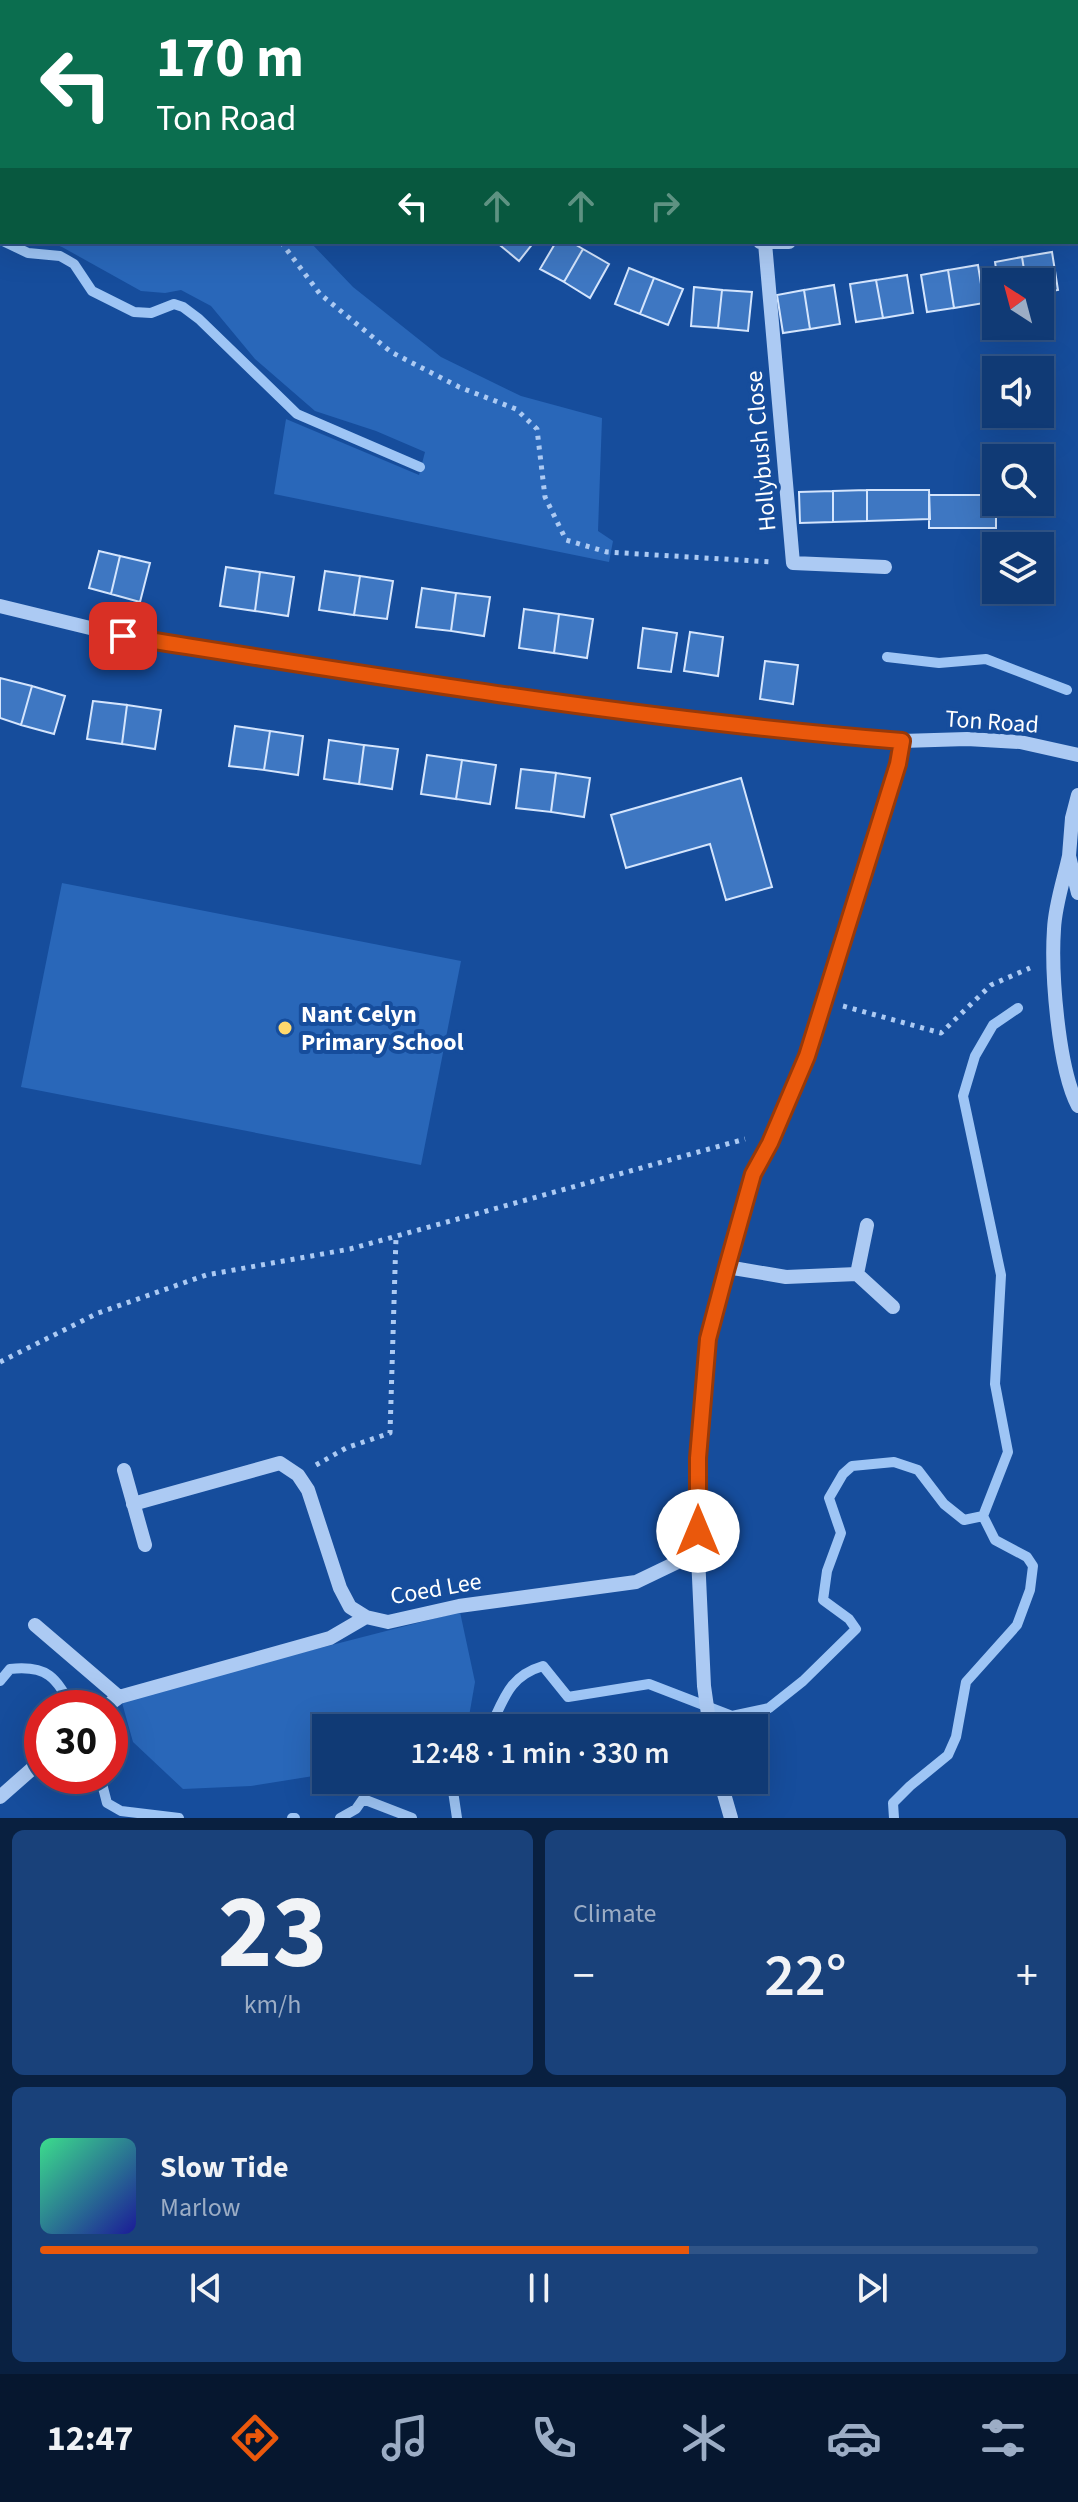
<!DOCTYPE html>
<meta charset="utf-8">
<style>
body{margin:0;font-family:"Source Sans 3",sans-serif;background:#19417a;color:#f1f3f6;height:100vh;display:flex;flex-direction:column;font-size:30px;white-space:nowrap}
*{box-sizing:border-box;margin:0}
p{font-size:26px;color:#9cadc5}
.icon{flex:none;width:44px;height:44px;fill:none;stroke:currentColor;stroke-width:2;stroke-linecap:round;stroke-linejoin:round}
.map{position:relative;height:1818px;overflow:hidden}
.details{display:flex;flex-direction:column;gap:12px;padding:12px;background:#092040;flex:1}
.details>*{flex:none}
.guide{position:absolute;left:0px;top:0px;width:1078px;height:244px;box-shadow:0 8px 32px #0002,0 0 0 2px #305487;background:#0b6e4f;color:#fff;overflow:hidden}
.needle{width:52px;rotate:324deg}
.controls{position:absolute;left:982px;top:268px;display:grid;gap:16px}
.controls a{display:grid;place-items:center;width:72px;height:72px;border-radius:0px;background:#103a75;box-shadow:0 8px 32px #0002,0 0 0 2px #305487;font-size:40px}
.speed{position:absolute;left:24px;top:1690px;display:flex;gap:16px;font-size:40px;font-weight:700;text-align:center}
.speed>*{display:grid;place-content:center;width:104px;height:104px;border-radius:50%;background:#103a75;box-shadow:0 8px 32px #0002,0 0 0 2px #305487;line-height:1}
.speed .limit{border:12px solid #d22;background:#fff;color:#111}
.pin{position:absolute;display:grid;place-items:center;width:68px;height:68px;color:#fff;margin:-34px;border-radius:16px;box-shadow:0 4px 12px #0006}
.me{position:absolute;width:88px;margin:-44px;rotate:0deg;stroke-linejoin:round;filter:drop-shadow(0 0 6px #0008)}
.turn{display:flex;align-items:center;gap:28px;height:168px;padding:0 24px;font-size:36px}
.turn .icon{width:104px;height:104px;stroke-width:2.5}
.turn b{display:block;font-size:56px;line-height:68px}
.lanes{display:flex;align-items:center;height:76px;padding:0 24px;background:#0003;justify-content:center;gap:40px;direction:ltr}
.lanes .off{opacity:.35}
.big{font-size:60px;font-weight:600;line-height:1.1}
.details .card{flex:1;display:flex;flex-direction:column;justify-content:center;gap:12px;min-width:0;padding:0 28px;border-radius:12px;background:#19417a}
.details .dial{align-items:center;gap:0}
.dial b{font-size:104px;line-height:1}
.song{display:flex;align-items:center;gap:24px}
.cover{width:96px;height:96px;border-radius:12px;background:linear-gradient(135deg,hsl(150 70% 55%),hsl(240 70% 35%))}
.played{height:8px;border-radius:4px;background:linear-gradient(90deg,#ea580c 65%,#305487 65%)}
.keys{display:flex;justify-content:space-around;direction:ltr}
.heat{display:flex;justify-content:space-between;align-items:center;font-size:44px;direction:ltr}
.details .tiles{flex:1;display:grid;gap:12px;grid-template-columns:1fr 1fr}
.card:last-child{grid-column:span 2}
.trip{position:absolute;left:312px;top:1714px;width:456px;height:80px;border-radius:0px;background:#103a75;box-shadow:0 8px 32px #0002,0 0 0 2px #305487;font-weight:600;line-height:80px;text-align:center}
.tabs{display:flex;height:128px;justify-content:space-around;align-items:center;background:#06172f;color:#9cadc5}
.tabs .icon{width:56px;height:56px}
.tabs .active{color:#ea580c}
.tabs b{font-size:36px;color:#f1f3f6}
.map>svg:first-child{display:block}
.green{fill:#2967b9}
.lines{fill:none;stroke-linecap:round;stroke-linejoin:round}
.stream{stroke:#9ec5f5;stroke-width:10}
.building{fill:#3e77c2;stroke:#d4e5fd;stroke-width:2}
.path{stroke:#accaf3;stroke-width:5;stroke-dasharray:4 6;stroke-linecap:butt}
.minor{stroke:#accaf3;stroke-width:14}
.route-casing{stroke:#983908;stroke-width:20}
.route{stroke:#ea580c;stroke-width:14}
.poi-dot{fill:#ffd86d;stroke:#164d9c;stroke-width:3}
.labels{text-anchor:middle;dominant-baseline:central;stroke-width:8;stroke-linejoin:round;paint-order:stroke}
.street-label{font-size:24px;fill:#fff;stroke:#164d9c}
.poi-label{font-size:24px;font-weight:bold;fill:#fff;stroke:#164d9c;text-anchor:start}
</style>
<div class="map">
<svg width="1078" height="1818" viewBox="0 0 1078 1818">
<rect width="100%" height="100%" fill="#164d9c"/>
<path class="green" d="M0,0L187,2H2V204Z
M49,242H310L353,287L441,357L521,396L602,418L598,531L613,541L609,562L274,494L286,419L419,475L425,452L376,431L315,411L255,359L211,306L181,290L165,293L141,291L62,247Z
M62,883L461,961L421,1165L21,1087Z
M460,1612L475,1682L467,1728H326V1774L251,1786L183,1789L133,1742L119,1692L176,1685Z"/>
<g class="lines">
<path class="stream" d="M5,242L28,253L60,256L74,264L92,291L134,312L151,313L174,304L183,307L199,319L297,414L420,467
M887,657L939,663L986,659L1067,690
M0,1681L10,1669C48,1665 55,1677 73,1708
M490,1728C504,1699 509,1676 543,1666L568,1697L649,1684L732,1716L769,1708L803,1681L856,1629L849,1619L823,1600L827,1571L841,1533L829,1498L843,1474L852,1466L894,1462L918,1470L944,1504L964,1520L983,1516
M100,1776L107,1803L121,1811L179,1818
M292,1818H295
M340,1818L356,1809L363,1799L412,1818
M457,1818L453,1791L460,1780
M894,1818L893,1803L910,1786L948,1755L956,1737L966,1682L1017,1625L1030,1590L1033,1566L1027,1557L995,1540L983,1516L1008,1452L995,1384L1001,1275L963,1096L975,1056L993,1025L1018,1008"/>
</g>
<path class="building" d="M496,242H534L519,261Z
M556,242H571L583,249L564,282L540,269Z
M583,249L609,264L590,298L564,282Z
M1052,252L1058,290L1040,293V282H1026L1022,257Z
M1022,257L1026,282H998L995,262Z
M978,265L984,303L954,308L948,270Z
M629,268L654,278L640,314L615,304Z
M948,270L954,308L927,312L921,275Z
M907,275L913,313L883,318L876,280Z
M654,278L683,289L668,325L640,314Z
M876,280L883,318L856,322L850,284Z
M834,285L840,324L810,329L804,290Z
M694,287L722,290L718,328L691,326Z
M722,290L752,292L748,331L718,328Z
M804,290L810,329L783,333L777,295Z
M867,490H929L930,519L867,521Z
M867,490V521L833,522V491Z
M833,491V522L800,523L799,492Z
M929,495H996V528H929Z
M99,551L120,556L111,594L89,588Z
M120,556L150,563L140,602L111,594Z
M226,567L260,572L255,611L220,606Z
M325,571L360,576L354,615L319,610Z
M260,572L294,577L288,616L255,611Z
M360,576L393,581L387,619L354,615Z
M422,588L456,593L451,631L416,627Z
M456,593L490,597L484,636L451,631Z
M524,609L559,614L554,653L519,648Z
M559,614L593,619L587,658L554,653Z
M643,628L677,633L671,672L638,668Z
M690,632L723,637L718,676L684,671Z
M765,661L798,665L793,704L760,699Z
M0,678L32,686L21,725L0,718Z
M32,686L65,696L54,734L21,725Z
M93,701L127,705L122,744L87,739Z
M127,705L161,710L155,749L122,744Z
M235,726L270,731L264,770L229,766Z
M270,731L303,736L298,775L264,770Z
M329,740L364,745L359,784L324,779Z
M364,745L398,749L392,789L359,784Z
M427,755L462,760L456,799L421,794Z
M462,760L496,765L490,804L456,799Z
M521,769L556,773L551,812L516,808Z
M556,773L590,778L584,817L551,812Z
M741,778L772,887L726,900L710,844L626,868L611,815Z"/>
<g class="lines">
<path class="path" d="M167,0L168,2
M281,242L320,294L391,352L459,387L516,409L537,429L545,497L566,540L607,552L772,562
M843,1006L941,1033L991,985L1030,968
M0,1362L98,1313L206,1275L350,1249L745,1139
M316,1465L346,1448L390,1433L396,1237"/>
<path class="minor" d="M417,0L418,2
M1076,200H1078
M760,242H789
M765,243L793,563L885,567
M0,606L123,636L572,704L775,731L902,741L967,739L1020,742L1078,755
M1069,856L1072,818L1078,795
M1078,893L1069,856C1064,879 1055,905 1054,929C1051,972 1058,1068 1078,1106
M867,1225L857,1274L893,1307
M727,1267L786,1277L857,1274
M124,1470L145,1545
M133,1504L280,1463L298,1475L308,1490L340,1588L350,1607L366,1617L388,1622L459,1606L636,1582L686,1558L698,1556
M35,1625L119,1697L330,1638L366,1617
M104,1708L119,1697
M710,1728L704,1686L698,1556V1458L708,1339L753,1174L770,1143L807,1056L898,764L902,741
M720,1780L731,1818
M0,1797L42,1760"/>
</g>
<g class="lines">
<defs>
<path id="route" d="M123,636C382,677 641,720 902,741L898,764L807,1056L770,1143L753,1174L727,1267L708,1339L698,1458V1531"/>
</defs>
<use href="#route" class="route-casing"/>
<use href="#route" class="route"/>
</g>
<circle class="poi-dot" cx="285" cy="1028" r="8"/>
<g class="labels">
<g class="street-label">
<text transform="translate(761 451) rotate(-95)">Hollybush Close</text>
<text transform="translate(992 722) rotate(4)">Ton Road</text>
<text transform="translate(436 1589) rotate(-10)">Coed Lee</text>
</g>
<g class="poi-label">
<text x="301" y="1014">Nant Celyn<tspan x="301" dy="28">Primary School</tspan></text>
</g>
</g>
</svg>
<div class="controls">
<a><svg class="needle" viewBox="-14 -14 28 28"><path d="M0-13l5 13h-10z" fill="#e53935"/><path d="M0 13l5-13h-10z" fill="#9cadc5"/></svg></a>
<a><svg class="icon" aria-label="sound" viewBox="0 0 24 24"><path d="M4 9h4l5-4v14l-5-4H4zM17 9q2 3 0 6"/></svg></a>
<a><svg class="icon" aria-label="search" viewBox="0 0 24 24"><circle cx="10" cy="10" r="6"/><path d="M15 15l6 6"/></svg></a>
<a><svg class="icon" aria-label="layers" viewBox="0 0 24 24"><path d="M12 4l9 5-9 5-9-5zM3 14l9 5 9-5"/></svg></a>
</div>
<div class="speed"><div class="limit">30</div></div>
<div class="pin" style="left:123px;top:636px;background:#d93025"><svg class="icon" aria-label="arrive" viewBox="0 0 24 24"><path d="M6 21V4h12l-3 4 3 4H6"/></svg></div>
<svg class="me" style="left:698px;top:1531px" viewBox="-20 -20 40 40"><circle r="19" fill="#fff"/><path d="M0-13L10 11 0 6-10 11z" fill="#ea580c"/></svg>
<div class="trip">12:48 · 1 min · 330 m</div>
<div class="guide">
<div class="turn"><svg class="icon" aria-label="left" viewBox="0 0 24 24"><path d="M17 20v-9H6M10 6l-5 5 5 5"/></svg><div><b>170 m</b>Ton Road</div></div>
<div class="lanes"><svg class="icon" aria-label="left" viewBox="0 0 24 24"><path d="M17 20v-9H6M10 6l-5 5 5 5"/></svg><svg class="icon off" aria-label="ahead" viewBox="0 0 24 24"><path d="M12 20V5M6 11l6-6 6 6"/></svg><svg class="icon off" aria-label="ahead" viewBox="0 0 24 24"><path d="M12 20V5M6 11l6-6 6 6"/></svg><svg class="icon off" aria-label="right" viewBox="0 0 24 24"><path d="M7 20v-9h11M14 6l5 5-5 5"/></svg></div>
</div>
</div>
<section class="details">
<div class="tiles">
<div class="card dial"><b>23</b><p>km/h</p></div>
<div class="card"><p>Climate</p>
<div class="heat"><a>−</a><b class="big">22°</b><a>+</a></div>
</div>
<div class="card">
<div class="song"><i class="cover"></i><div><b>Slow Tide</b><p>Marlow</p></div></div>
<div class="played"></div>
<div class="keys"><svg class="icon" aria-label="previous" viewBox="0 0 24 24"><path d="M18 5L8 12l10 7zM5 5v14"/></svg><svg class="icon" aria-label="pause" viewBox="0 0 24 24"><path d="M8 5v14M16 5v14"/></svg><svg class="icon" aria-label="next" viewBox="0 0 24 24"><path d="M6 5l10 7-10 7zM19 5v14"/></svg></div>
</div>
</div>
</section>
<nav class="tabs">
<b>12:47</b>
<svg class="icon active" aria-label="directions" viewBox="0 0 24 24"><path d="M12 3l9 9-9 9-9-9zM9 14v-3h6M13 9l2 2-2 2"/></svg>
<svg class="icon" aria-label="music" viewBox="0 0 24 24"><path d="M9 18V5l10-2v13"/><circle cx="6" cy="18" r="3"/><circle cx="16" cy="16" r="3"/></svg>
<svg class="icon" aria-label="phone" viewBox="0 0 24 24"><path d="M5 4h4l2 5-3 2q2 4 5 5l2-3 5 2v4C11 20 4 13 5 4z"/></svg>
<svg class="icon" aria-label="climate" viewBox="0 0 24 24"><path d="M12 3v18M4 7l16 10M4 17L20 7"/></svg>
<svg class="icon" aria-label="car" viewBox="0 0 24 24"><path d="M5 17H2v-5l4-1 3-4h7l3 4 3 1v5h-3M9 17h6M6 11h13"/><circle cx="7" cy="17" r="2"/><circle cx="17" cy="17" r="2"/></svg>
<svg class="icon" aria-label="filters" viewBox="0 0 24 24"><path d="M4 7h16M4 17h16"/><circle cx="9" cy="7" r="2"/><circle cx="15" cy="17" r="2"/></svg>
</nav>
